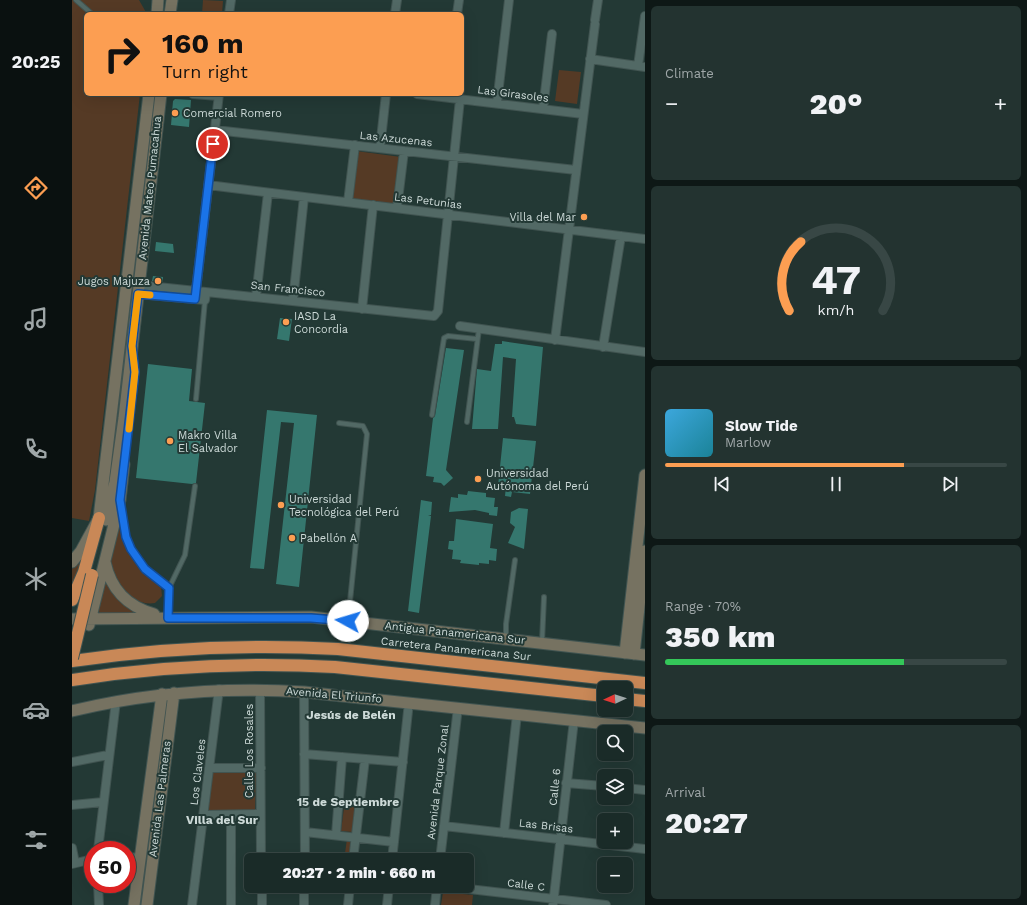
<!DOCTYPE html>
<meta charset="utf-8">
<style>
body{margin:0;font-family:"Work Sans",sans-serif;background:#233330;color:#f1f3f6;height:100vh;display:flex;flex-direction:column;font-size:15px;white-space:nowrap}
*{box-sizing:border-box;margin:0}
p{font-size:13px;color:#9fa7a8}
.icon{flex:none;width:22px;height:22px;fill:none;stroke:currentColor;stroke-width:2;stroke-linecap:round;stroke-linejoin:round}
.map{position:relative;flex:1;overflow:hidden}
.details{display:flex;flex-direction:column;gap:6px;padding:6px;background:#0e1816;width:382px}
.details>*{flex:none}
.top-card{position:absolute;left:12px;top:12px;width:380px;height:84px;border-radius:6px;box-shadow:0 4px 16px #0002,0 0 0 1px #384745;background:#fc9e52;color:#111;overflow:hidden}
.needle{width:26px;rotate:266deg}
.controls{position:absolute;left:525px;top:681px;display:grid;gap:8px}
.controls a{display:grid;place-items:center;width:36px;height:36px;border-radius:6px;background:#1a2b28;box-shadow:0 4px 16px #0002,0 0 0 1px #384745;font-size:20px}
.speed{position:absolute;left:12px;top:841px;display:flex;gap:8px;font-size:20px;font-weight:700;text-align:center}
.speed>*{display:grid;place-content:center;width:52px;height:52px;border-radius:50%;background:#1a2b28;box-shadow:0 4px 16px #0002,0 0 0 1px #384745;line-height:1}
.speed .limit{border:6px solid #d22;background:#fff;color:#111}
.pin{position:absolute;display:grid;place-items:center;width:34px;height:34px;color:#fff;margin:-17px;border:2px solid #fff;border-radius:50%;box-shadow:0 1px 4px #0007}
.me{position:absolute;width:44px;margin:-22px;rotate:276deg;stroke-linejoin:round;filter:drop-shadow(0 0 3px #0008)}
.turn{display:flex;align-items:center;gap:14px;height:84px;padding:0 12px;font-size:18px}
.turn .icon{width:52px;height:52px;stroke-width:2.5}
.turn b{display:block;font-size:28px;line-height:34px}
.big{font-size:30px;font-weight:800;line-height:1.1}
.details .widget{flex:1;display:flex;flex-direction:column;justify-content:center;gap:6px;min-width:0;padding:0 14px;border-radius:6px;background:#233330}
.details .dial{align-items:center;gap:0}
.dial svg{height:104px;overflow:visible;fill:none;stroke:#384745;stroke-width:7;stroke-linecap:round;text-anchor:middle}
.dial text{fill:#f1f3f6;stroke:none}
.song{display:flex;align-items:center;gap:12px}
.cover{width:48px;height:48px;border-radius:6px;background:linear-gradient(135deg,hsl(200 70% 55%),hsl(190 70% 35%))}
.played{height:4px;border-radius:2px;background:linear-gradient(90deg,#fc9e52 70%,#384745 70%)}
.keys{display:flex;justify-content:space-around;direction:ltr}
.heat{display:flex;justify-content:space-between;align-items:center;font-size:22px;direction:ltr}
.charge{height:6px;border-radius:3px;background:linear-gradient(90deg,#34c759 70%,#384745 0)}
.trip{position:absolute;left:172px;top:853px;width:230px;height:40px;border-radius:6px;background:#1a2b28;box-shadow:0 4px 16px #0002,0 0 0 1px #384745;font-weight:800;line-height:40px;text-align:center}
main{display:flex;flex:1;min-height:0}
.menu{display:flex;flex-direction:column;width:72px;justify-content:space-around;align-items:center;background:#0a1110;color:#9fa7a8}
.menu .icon{width:28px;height:28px}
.menu .current{color:#fc9e52}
.menu b{font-size:18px;color:#f1f3f6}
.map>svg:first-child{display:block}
.green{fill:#553a25}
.building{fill:#35776e}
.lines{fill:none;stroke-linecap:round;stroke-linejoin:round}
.lane-casing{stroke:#415451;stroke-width:6}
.street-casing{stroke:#415451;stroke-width:10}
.secondary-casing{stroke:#415451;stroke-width:13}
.highway-casing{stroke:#415451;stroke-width:14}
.lane{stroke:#526965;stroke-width:4}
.street{stroke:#526965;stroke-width:8}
.secondary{stroke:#767261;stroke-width:11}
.highway{stroke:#c98857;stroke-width:12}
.highway-bridge-casing{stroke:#415451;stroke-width:14;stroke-linecap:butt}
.highway-bridge{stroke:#c98857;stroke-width:12}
.route-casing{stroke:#114b97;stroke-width:10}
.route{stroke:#1a73e8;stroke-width:7}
.slow{stroke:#f59e0b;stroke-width:7}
.poi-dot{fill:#fc9e52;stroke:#233935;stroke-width:1.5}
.labels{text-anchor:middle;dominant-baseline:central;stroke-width:4;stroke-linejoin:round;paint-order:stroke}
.street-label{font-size:11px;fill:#cddad8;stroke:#233935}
.poi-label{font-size:11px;fill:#cddad8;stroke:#233935;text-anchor:start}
.neighbourhood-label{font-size:12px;font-weight:bold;fill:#cddad8;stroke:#233935}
</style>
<main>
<nav class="menu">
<b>20:25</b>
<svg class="icon current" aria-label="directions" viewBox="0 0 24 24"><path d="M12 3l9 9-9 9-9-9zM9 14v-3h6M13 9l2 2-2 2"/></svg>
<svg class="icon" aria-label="music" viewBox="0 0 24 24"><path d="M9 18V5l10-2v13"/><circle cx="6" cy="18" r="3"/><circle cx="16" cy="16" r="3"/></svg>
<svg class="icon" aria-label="phone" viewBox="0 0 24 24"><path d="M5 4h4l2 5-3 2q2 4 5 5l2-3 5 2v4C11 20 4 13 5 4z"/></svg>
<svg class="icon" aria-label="climate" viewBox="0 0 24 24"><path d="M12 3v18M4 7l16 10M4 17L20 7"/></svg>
<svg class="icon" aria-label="car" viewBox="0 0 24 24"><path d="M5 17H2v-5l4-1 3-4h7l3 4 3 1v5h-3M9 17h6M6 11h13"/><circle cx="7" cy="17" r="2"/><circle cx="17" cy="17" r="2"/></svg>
<svg class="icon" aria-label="filters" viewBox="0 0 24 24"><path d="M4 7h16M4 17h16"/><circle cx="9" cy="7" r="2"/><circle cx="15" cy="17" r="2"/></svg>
</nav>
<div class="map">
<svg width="573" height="905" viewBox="0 0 573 905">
<rect width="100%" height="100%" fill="#233935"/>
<path class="green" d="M0,0H67L75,14H14V94H68L23,490L17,521L0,518Z
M131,0L151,1L150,14H130Z
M487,70L509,72L505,104L483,101Z
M284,151L329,157L323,205L278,199Z
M46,525C53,544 60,564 76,577C80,580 85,582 89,586L90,596L83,603C59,607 37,581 38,558C38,548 44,535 46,525Z
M11,556L0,585V569Z
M32,578C39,595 50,605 66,613L24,614Z
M94,700L98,702L73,905H65Z
M140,773H184L183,812L136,811Z
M273,800L285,801L281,832L269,831Z
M275,839L282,840L279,860H272Z
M371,892L401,895L400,905H369Z"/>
<path class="building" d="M103,99L119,100L117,127L99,125L101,101Z
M84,242L101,244L102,253L83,251Z
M81,276L91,277V282L80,281Z
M208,318L220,319L217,341L205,339Z
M430,341L471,347L464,426L444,424L442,417H440L444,359L431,357L426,429H400L405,369L419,371L423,344H430Z
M374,348L392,350L374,470L381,478L372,486L369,483L361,482L362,477L354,476L361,418L363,416Z
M76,364L120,369L117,401L133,403L124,483L120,484L64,478Z
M195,410L245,415L227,587L204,584L222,423L209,422L192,569L178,568Z
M431,438L464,441L458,494L440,492L439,497L433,496L434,486H426Z
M396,491L414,493V497L423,498L422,507H426L425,516L417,515V513L403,510L377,512L379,497L386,498V494L395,495Z
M349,500L360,502L359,515H356L359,516L347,613L336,611Z
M447,508L456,509L452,549L436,543L443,527L438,523L439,512Z
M384,519L421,524L418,548L425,549L424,561L417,560V564L407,563V565L388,563L389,560L380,559L381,550L376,549L377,541H382Z"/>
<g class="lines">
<defs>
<path id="lane" d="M4,0L20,14
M124,399L133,300
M360,415L372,338L376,336L405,339
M395,422L407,329
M267,423L291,426L295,434L276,621
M49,510C54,544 67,571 97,588L96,618
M97,588L113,555L123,486
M434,639V624L443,560
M470,642L472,597"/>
<path id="street" d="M157,14L159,0
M323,14L325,0
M385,14L387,0
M523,20L526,0
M518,59L573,67
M566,66L573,16
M121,94L146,96
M345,94L511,114
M425,103L437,0
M471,109L480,34
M143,130L504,170
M308,148L314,94
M136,185L573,239
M276,202L283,145
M325,208L332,151
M67,285L362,316L366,311L388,99
M66,294L133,300L134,293
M184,297L196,193
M123,299L147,94
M221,300L232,197
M290,309L301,205
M388,326L573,352
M483,340L523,24
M531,347L549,236
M188,689L189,860
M232,692L233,860
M232,754L331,762
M0,762L36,755
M137,768H189
M494,783L532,786
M554,788L573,790
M0,805L31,802
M132,815L188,814
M159,815V905
M372,826L573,849
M233,832L322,842
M432,833L445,714
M264,835L270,757
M0,848L3,863
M26,850L44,701
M55,858L68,857
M281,860L293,759
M320,860L337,702
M368,860L386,707
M0,864L21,859
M26,884L27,905
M190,886V905
M371,886L534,905
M120,905L147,689
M232,905V886
M276,905L278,886
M315,905L317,886
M363,905L365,886
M481,905L502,720"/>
<path id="secondary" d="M85,14L86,0
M98,14L100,0
M34,520L43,482L52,418L89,94
M0,562L9,551L27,518L77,94
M33,562C39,590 55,606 82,614
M0,619L239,617L573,655
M17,625L48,500L52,464
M553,653L573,475
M562,654L573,551
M0,711C78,692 152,687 232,692L573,728
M62,905L90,694
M75,905L102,693"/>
<path id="highway" d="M0,600L12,572L27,518
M0,661C89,648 176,644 266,649L573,683
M0,680C88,666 175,662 263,667L532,696
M554,699L573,701"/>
</defs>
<use href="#lane" class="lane-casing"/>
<use href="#street" class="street-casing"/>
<use href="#secondary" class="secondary-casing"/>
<use href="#highway" class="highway-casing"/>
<use href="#lane" class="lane"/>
<use href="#street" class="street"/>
<use href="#secondary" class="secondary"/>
<use href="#highway" class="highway"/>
<defs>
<path id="highway-bridge" d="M0,658L20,575"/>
</defs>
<use href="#highway-bridge" class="highway-bridge-casing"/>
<use href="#highway-bridge" class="highway-bridge"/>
</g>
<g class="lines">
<defs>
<path id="route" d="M141,144L123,299L66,294L60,346L63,372L48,500L54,537L59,549L73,569L97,588L96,618H239L276,621"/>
</defs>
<use href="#route" class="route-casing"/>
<use href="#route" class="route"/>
<path class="slow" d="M57,429L63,372L60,346L66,294L78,295"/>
</g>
<g class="poi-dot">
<circle cx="103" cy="113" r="4"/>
<circle cx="512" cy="217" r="4"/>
<circle cx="86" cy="281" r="4"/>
<circle cx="214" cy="322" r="4"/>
<circle cx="98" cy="441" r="4"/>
<circle cx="406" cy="479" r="4"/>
<circle cx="209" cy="505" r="4"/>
<circle cx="220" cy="538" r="4"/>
</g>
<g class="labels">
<g class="street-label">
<text transform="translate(441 94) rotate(7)">Las Girasoles</text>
<text transform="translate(324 139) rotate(6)">Las Azucenas</text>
<text transform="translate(78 188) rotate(-84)">Avenida Mateo Pumacahua</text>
<text transform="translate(356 201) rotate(7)">Las Petunias</text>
<text transform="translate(216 289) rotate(6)">San Francisco</text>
<text transform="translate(383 633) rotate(6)">Antigua Panamericana Sur</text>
<text transform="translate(384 649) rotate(6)">Carretera Panamericana Sur</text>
<text transform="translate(262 695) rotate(5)">Avenida El Triunfo</text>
<text transform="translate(177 751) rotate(-90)">Calle Los Rosales</text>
<text transform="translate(126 772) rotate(-83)">Los Claveles</text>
<text transform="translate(366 782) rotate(-83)">Avenida Parque Zonal</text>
<text transform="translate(483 787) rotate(-84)">Calle 6</text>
<text transform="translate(88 799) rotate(-83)">Avenida Las Palmeras</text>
<text transform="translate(474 826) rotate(7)">Las Brisas</text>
<text transform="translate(454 885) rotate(7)">Calle C</text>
</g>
<g class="poi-label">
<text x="111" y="113">Comercial Romero</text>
<text x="504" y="217" text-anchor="end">Villa del Mar</text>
<text x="78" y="281" text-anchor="end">Jugos Majuza</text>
<text x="222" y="316">IASD La<tspan x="222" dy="13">Concordia</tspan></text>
<text x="106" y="435">Makro Villa<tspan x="106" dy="13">El Salvador</tspan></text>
<text x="414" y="473">Universidad<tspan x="414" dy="13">Autónoma del Perú</tspan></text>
<text x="217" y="499">Universidad<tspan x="217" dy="13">Tecnológica del Perú</tspan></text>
<text x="228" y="538">Pabellón A</text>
</g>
<g class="neighbourhood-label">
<text x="279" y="715">Jesús de Belén</text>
<text x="276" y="802">15 de Septiembre</text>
<text x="150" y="820">Villa del Sur</text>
</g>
</g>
</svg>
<div class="controls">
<a><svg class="needle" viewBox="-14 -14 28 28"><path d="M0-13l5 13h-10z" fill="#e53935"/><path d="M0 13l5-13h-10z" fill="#9fa7a8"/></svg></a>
<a><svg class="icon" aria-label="search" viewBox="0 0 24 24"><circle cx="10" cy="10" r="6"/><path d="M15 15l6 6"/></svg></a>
<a><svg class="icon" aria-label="layers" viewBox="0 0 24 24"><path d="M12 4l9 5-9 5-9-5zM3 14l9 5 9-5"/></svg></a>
<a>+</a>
<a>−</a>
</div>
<div class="speed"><div class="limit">50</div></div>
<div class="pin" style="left:141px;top:144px;background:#d93025"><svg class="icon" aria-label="arrive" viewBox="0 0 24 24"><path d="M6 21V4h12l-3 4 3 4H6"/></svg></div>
<svg class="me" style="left:276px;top:621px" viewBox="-20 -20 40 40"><circle r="19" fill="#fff"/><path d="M0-13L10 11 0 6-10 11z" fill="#1a73e8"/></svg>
<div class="trip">20:27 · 2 min · 660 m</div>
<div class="top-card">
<div class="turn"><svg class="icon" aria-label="right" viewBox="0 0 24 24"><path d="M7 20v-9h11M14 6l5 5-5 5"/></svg><div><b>160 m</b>Turn right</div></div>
</div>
</div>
<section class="details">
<div class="widget"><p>Climate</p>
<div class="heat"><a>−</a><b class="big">20°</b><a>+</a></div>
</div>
<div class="widget dial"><svg viewBox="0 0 100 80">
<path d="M14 69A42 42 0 1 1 86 69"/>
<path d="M14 69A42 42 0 0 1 23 16" stroke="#fc9e52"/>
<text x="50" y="56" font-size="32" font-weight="700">47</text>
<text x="50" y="72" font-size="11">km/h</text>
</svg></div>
<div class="widget">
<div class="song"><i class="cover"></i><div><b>Slow Tide</b><p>Marlow</p></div></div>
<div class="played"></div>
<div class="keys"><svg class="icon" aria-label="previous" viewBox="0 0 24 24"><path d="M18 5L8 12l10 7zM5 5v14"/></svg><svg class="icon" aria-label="pause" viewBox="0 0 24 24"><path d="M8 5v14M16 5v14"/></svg><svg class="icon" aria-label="next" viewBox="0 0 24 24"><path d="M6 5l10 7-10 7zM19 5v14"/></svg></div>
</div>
<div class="widget"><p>Range · 70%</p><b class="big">350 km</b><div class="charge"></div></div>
<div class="widget"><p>Arrival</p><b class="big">20:27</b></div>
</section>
</main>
